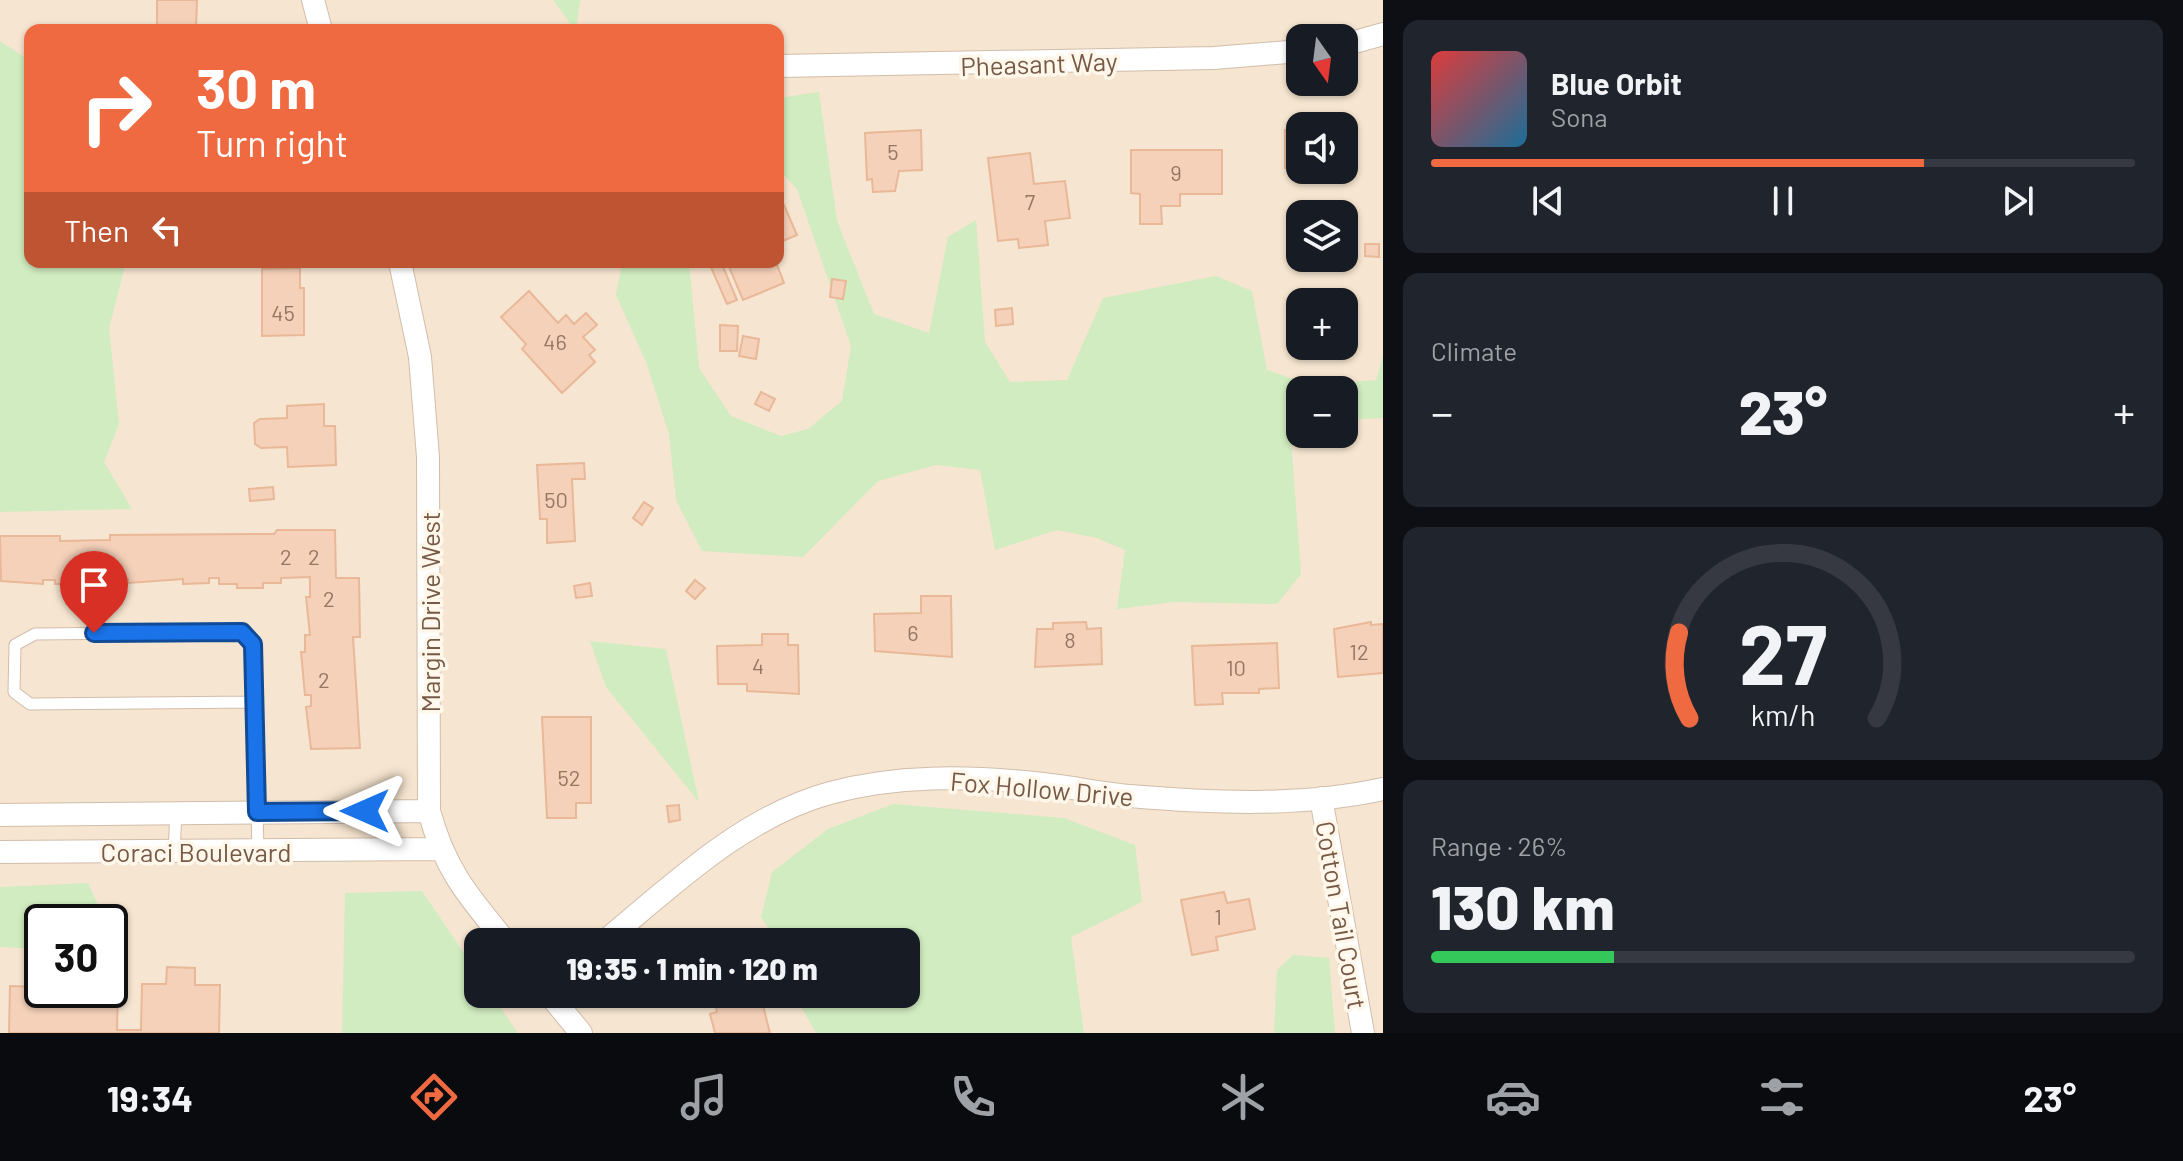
<!DOCTYPE html>
<meta charset="utf-8">
<style>
body{margin:0;font-family:Barlow,sans-serif;background:#20242c;color:#f1f3f6;height:100vh;display:flex;flex-direction:column;font-size:30px;white-space:nowrap}
*{box-sizing:border-box;margin:0}
p{font-size:26px;color:#9ea1a6}
.icon{flex:none;width:44px;height:44px;fill:none;stroke:currentColor;stroke-width:2;stroke-linecap:round;stroke-linejoin:round}
.map{position:relative;flex:1;overflow:hidden}
.panel{display:flex;flex-direction:column;gap:20px;padding:20px;background:#0d0f14;width:800px}
.panel>*{flex:none}
.top-card{position:absolute;left:24px;top:24px;width:760px;height:244px;border-radius:16px;box-shadow:0 2px 6px #0004;background:#ef6a40;color:#fff;overflow:hidden}
.needle{width:52px;rotate:166deg}
.buttons{position:absolute;left:1286px;top:24px;display:grid;gap:16px}
.buttons a{display:grid;place-items:center;width:72px;height:72px;border-radius:16px;background:#171b24;box-shadow:0 2px 6px #0004;font-size:40px}
.speed{position:absolute;left:24px;top:904px;display:flex;gap:16px;font-size:40px;font-weight:700;text-align:center}
.speed>*{display:grid;place-content:center;width:104px;height:104px;border-radius:50%;background:#171b24;box-shadow:0 2px 6px #0004;line-height:1}
.speed .limit{border:4px solid #111;border-radius:12px;background:#fff;color:#111}
.pin{position:absolute;display:grid;place-items:center;width:68px;height:68px;color:#fff;margin:-82px -34px;border-radius:50% 50% 50% 0;rotate:-45deg;box-shadow:0 0 8px #0007}
.pin .icon{rotate:45deg}
.me{position:absolute;width:88px;margin:-44px;rotate:270deg;stroke-linejoin:round;filter:drop-shadow(0 0 6px #0008)}
.turn{display:flex;align-items:center;gap:28px;height:168px;padding:0 40px;font-size:36px}
.turn .icon{width:104px;height:104px;stroke-width:2.5}
.turn b{display:block;font-size:56px;line-height:68px}
.then{display:flex;align-items:center;height:76px;padding:0 40px;background:#0003;gap:16px;font-size:30px}
.big{font-size:60px;font-weight:800;line-height:1.1}
.panel .card{flex:1;display:flex;flex-direction:column;justify-content:center;gap:12px;min-width:0;padding:0 28px;border-radius:16px;background:#20242c}
.panel .dial{align-items:center;gap:0}
.dial svg{height:208px;overflow:visible;fill:none;stroke:#363941;stroke-width:7;stroke-linecap:round;text-anchor:middle}
.dial text{fill:#f1f3f6;stroke:none}
.song{display:flex;align-items:center;gap:24px}
.cover{width:96px;height:96px;border-radius:12px;background:linear-gradient(135deg,hsl(0 70% 55%),hsl(200 70% 35%))}
.played{height:8px;border-radius:4px;background:linear-gradient(90deg,#ef6a40 70%,#363941 70%)}
.keys{display:flex;justify-content:space-around;direction:ltr}
.heat{display:flex;justify-content:space-between;align-items:center;font-size:44px;direction:ltr}
.charge{height:12px;border-radius:6px;background:linear-gradient(90deg,#34c759 26%,#363941 0)}
.trip{position:absolute;left:464px;top:928px;width:456px;height:80px;border-radius:16px;background:#171b24;box-shadow:0 2px 6px #0004;font-weight:800;line-height:80px;text-align:center}
.menu{display:flex;height:128px;justify-content:space-around;align-items:center;background:#090b0e;color:#9ea1a6}
.menu .icon{width:56px;height:56px}
.menu .selected{color:#ef6a40}
.menu b{font-size:36px;color:#f1f3f6}
main{display:flex;flex:1;min-height:0}
.map>svg:first-child{display:block}
.residential{fill:#f6e5d0;fill-rule:evenodd}
.green{fill:#d1ecc0}
.building{fill:#f5d1b9;stroke:#e8b898;stroke-width:2}
.lines{fill:none;stroke-linecap:round;stroke-linejoin:round}
.service-casing{stroke:#d1bdab;stroke-width:13}
.minor-casing{stroke:#d1bdab;stroke-width:24}
.service{stroke:#fff;stroke-width:11}
.minor{stroke:#fff;stroke-width:22}
.route-casing{stroke:#114b97;stroke-width:20}
.route{stroke:#1a73e8;stroke-width:14}
.labels{text-anchor:middle;dominant-baseline:central;stroke-width:7;stroke-linejoin:round;paint-order:stroke}
.number-label{font-size:22px;fill:#967764}
.street-label{font-size:26px;fill:#775947;stroke:#fff7ea}
</style>
<main>
<div class="map">
<svg width="1383" height="1033" viewBox="0 0 1383 1033">
<rect width="100%" height="100%" fill="#fef3e3"/>
<path class="residential" d="M0,0H1383V1033H0ZM30,30H778V262H30ZM1300,38H1344V82H1300ZM1300,126H1344V170H1300ZM1300,214H1344V258H1300ZM1300,302H1344V346H1300ZM1300,390H1344V434H1300ZM42,922H110V990H42ZM478,942H906V994H478Z"/>
<path class="green" d="M553,0H580L576,30H575Z
M0,41L30,61V262H126L109,328L119,424L104,462L132,509L0,512Z
M819,92L837,221L874,314L929,333L948,237L976,220L985,342L1010,382L1067,380L1103,298L1216,276L1252,291L1267,370L1311,385L1376,380L1383,356V418L1344,420V390H1300V423L1290,424L1301,574L1277,604L1175,602L1117,609L1125,550L1097,538L1057,530L995,550L980,470L936,465L878,481L803,557L702,551L676,500L669,434L646,362L616,295L622,262H689L699,368L731,416L781,436L808,429L842,401L851,346L797,189L778,169V98Z
M590,641L666,649L699,802L606,687Z
M893,804L1064,818L1135,845L1142,902L1071,937L1084,1033H816L794,994H906V942H777L761,917L772,872L828,829Z
M88,883L106,922H42V949L0,947V887Z
M422,891L478,974V994H491L518,1033H342L345,893Z
M1293,955L1329,958L1335,1033H1274L1277,970Z"/>
<path class="building" d="M157,0H197L196,28L157,30Z
M921,130L922,170L899,171L895,191L873,192L872,179L867,180L865,133Z
M1285,130H1300V168H1285Z
M1131,150H1222V194H1180V206H1161L1162,224H1140V194L1131,193Z
M1030,153L1034,184L1065,181L1070,218L1045,221L1048,245L1019,248L1018,239L998,241L988,158Z
M1306,170H1341V174H1306Z
M784,205L797,235L778,243V208Z
M1365,244H1379V257L1365,256Z
M721,262L737,300L727,304L710,265Z
M727,262H776L784,283L743,300Z
M300,268V288H304V335L262,336V269Z
M832,279L846,281L843,299L830,297Z
M529,291L558,323L566,315L574,324L586,313L597,325L583,337L595,350L589,355L595,362L562,393L522,349L526,344L501,317Z
M1012,308L1013,324L996,326L995,310Z
M720,325L738,326L737,351H720Z
M743,336L759,339L756,359L739,356Z
M761,392L775,399L769,411L755,404Z
M324,404V426H335L336,465L288,467L287,447L261,448L255,444L254,423L260,419L287,418V406Z
M584,463L585,479H572L575,541L547,543V519H540L537,465Z
M273,487L274,499L250,501L249,489Z
M644,502L653,508L642,525L633,518Z
M277,530H335L336,578H359L360,637H353L360,748L311,749L306,707L311,706V695H305L301,652H305V635H310L306,597H310V577L281,578V583H263V588H237V584H219V578H209V583L183,584V579L128,583V579H116V583L98,584V589H74L73,584H55V580H43V584L1,581L0,536H60V541L110,540V535L274,534Z
M695,580L705,588L695,599L686,591Z
M590,583L592,596L576,598L574,586Z
M921,596H951L952,657L875,651L874,614L921,613Z
M1086,622L1087,629L1101,628L1102,664L1035,667L1037,629H1053V623Z
M1371,622V625L1383,624V673L1338,677L1334,629Z
M762,634H788V645H798L799,694L747,691V684H718L717,646L762,645Z
M1277,643L1279,688L1259,689V693H1222L1223,704L1195,705L1192,646Z
M542,717H591V803H576V818H547Z
M679,805L680,820L669,822L667,806Z
M1224,892L1227,903L1249,899L1255,929L1216,937L1218,950L1192,955L1181,900Z
M167,967L195,968V985H220L219,1033H9L10,986L42,987V990L118,987L117,1030H141L142,984H166Z
M713,994H740L744,1007L762,1002L770,1033H715L710,1014L717,1012Z"/>
<g class="lines">
<defs>
<path id="service" d="M255,702L30,704L14,692L15,645L35,634L242,632L253,644L258,851
M174,851L176,813"/>
<path id="minor" d="M313,0L321,30
M1344,45L1383,34
M778,66L1214,58L1300,51
M400,262L420,357L428,457L429,811C445,870 468,896 506,942
M1321,798L1363,1033
M0,815L429,811
M0,852L440,849
M604,942C672,886 742,817 830,793C896,775 966,776 1034,783C1066,786 1098,793 1130,796C1212,803 1302,807 1383,789
M549,994L581,1033"/>
</defs>
<use href="#service" class="service-casing"/>
<use href="#minor" class="minor-casing"/>
<use href="#service" class="service"/>
<use href="#minor" class="minor"/>
</g>
<g class="lines">
<defs>
<path id="route" d="M94,633L242,632L253,644L257,812L365,811"/>
</defs>
<use href="#route" class="route-casing"/>
<use href="#route" class="route"/>
</g>
<g class="labels">
<g class="number-label">
<text x="893" y="151">5</text>
<text x="1176" y="172">9</text>
<text x="1030" y="201">7</text>
<text x="283" y="312">45</text>
<text x="555" y="341">46</text>
<text x="556" y="499">50</text>
<text x="286" y="556">2</text>
<text x="314" y="556">2</text>
<text x="329" y="598">2</text>
<text x="913" y="632">6</text>
<text x="1070" y="639">8</text>
<text x="1359" y="651">12</text>
<text x="758" y="665">4</text>
<text x="1236" y="667">10</text>
<text x="324" y="679">2</text>
<text x="569" y="777">52</text>
<text x="1218" y="916">1</text>
</g>
<g class="street-label">
<text transform="translate(1039 63) rotate(-2)">Pheasant Way</text>
<text transform="translate(429 612) rotate(-90)">Margin Drive West</text>
<text transform="translate(1042 788) rotate(5)">Fox Hollow Drive</text>
<text x="196" y="851">Coraci Boulevard</text>
<text transform="translate(1342 915) rotate(80)">Cotton Tail Court</text>
</g>
</g>
</svg>
<div class="buttons">
<a><svg class="needle" viewBox="-14 -14 28 28"><path d="M0-13l5 13h-10z" fill="#e53935"/><path d="M0 13l5-13h-10z" fill="#9ea1a6"/></svg></a>
<a><svg class="icon" aria-label="sound" viewBox="0 0 24 24"><path d="M4 9h4l5-4v14l-5-4H4zM17 9q2 3 0 6"/></svg></a>
<a><svg class="icon" aria-label="layers" viewBox="0 0 24 24"><path d="M12 4l9 5-9 5-9-5zM3 14l9 5 9-5"/></svg></a>
<a>+</a>
<a>−</a>
</div>
<div class="speed"><div class="limit">30</div></div>
<div class="pin" style="left:94px;top:633px;background:#d93025"><svg class="icon" aria-label="arrive" viewBox="0 0 24 24"><path d="M6 21V4h12l-3 4 3 4H6"/></svg></div>
<svg class="me" style="left:365px;top:811px" viewBox="-20 -20 40 40"><path d="M0-17L14 15 0 8-14 15z" fill="#1a73e8" stroke="#fff" stroke-width="4"/></svg>
<div class="trip">19:35 · 1 min · 120 m</div>
<div class="top-card">
<div class="turn"><svg class="icon" aria-label="right" viewBox="0 0 24 24"><path d="M7 20v-9h11M14 6l5 5-5 5"/></svg><div><b>30 m</b>Turn right</div></div>
<div class="then">Then<svg class="icon" aria-label="left" viewBox="0 0 24 24"><path d="M17 20v-9H6M10 6l-5 5 5 5"/></svg></div>
</div>
</div>
<section class="panel">
<div class="card">
<div class="song"><i class="cover"></i><div><b>Blue Orbit</b><p>Sona</p></div></div>
<div class="played"></div>
<div class="keys"><svg class="icon" aria-label="previous" viewBox="0 0 24 24"><path d="M18 5L8 12l10 7zM5 5v14"/></svg><svg class="icon" aria-label="pause" viewBox="0 0 24 24"><path d="M8 5v14M16 5v14"/></svg><svg class="icon" aria-label="next" viewBox="0 0 24 24"><path d="M6 5l10 7-10 7zM19 5v14"/></svg></div>
</div>
<div class="card"><p>Climate</p>
<div class="heat"><a>−</a><b class="big">23°</b><a>+</a></div>
</div>
<div class="card dial"><svg viewBox="0 0 100 80">
<path d="M14 69A42 42 0 1 1 86 69"/>
<path d="M14 69A42 42 0 0 1 10 36" stroke="#ef6a40"/>
<text x="50" y="56" font-size="32" font-weight="700">27</text>
<text x="50" y="72" font-size="11">km/h</text>
</svg></div>
<div class="card"><p>Range · 26%</p><b class="big">130 km</b><div class="charge"></div></div>
</section>
</main>
<nav class="menu">
<b>19:34</b>
<svg class="icon selected" aria-label="directions" viewBox="0 0 24 24"><path d="M12 3l9 9-9 9-9-9zM9 14v-3h6M13 9l2 2-2 2"/></svg>
<svg class="icon" aria-label="music" viewBox="0 0 24 24"><path d="M9 18V5l10-2v13"/><circle cx="6" cy="18" r="3"/><circle cx="16" cy="16" r="3"/></svg>
<svg class="icon" aria-label="phone" viewBox="0 0 24 24"><path d="M5 4h4l2 5-3 2q2 4 5 5l2-3 5 2v4C11 20 4 13 5 4z"/></svg>
<svg class="icon" aria-label="climate" viewBox="0 0 24 24"><path d="M12 3v18M4 7l16 10M4 17L20 7"/></svg>
<svg class="icon" aria-label="car" viewBox="0 0 24 24"><path d="M5 17H2v-5l4-1 3-4h7l3 4 3 1v5h-3M9 17h6M6 11h13"/><circle cx="7" cy="17" r="2"/><circle cx="17" cy="17" r="2"/></svg>
<svg class="icon" aria-label="filters" viewBox="0 0 24 24"><path d="M4 7h16M4 17h16"/><circle cx="9" cy="7" r="2"/><circle cx="15" cy="17" r="2"/></svg>
<b>23°</b>
</nav>
